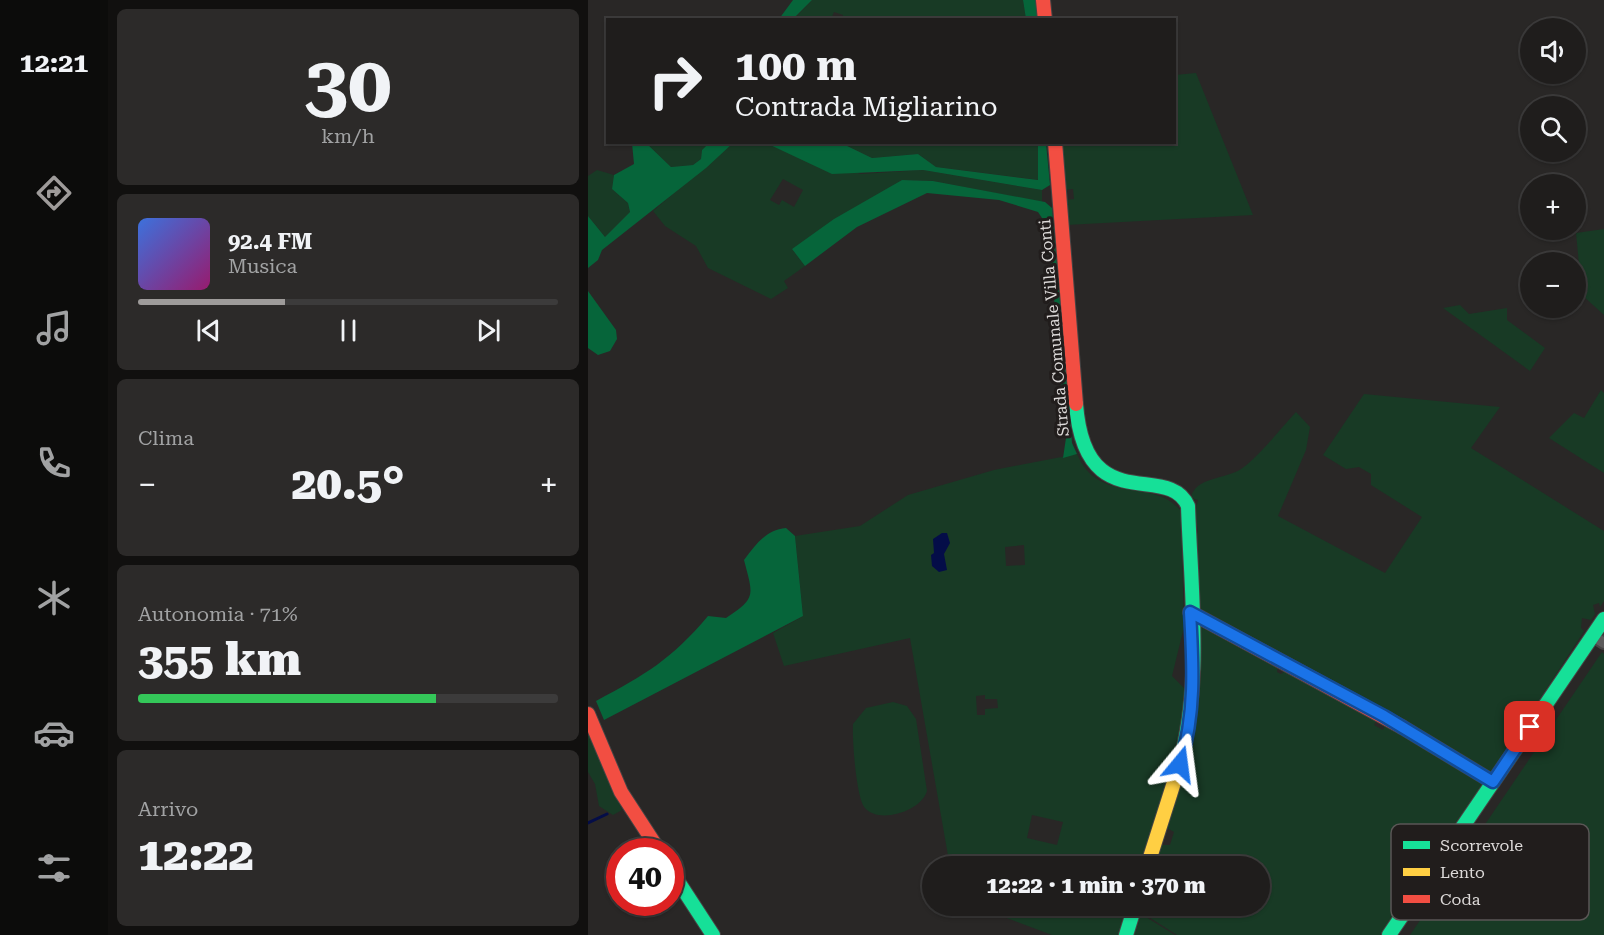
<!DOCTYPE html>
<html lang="it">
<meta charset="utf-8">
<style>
body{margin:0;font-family:"Roboto Serif",serif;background:#2c2a29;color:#f1f3f6;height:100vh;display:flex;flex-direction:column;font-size:22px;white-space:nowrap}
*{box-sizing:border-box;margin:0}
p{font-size:20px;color:#a1a2a3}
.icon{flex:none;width:33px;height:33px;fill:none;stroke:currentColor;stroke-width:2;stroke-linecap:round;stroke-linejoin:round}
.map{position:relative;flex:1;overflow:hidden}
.details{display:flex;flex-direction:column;gap:9px;padding:9px;background:#11100f;width:480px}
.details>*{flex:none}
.hud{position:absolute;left:18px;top:18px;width:570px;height:126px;border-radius:0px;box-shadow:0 2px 4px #0004,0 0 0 2px #3c3b3b;background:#1f1d1c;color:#f1f3f6;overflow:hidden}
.controls{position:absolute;left:932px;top:18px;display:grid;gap:12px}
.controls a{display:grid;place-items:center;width:66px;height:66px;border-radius:50%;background:#1f1d1c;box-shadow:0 2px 4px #0004,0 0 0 2px #3c3b3b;font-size:30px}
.speed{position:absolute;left:18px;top:838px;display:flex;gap:12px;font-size:30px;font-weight:700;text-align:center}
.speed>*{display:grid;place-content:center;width:78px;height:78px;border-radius:50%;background:#1f1d1c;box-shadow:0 2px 4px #0004,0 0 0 2px #3c3b3b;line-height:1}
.speed .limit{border:9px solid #d22;background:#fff;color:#111}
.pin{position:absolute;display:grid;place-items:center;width:51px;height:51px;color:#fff;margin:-26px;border-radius:12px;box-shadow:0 3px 9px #0006}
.me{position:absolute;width:66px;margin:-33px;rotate:16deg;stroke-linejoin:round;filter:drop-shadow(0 0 4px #0008)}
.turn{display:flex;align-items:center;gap:21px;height:126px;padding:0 30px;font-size:27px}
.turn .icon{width:78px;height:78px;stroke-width:2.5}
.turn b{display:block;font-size:42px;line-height:51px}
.big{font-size:45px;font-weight:800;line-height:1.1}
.details .card{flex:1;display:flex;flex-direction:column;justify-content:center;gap:9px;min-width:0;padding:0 21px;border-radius:9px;background:#2c2a29}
.details .dial{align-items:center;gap:0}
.dial b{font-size:78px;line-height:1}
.song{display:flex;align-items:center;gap:18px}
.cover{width:72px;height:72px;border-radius:9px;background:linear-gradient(135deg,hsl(220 70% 55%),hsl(320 70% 35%))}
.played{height:6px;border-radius:3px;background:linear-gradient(90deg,#9e9b9a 35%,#3c3b3b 35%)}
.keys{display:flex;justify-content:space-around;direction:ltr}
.heat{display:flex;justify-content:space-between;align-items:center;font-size:33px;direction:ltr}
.charge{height:9px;border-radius:4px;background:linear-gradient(90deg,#34c759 71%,#3c3b3b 0)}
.trip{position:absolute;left:334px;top:856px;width:348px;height:60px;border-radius:30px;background:#1f1d1c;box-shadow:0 2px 4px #0004,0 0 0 2px #3c3b3b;font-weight:800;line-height:60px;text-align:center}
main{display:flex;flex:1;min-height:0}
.tabs{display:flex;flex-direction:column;width:108px;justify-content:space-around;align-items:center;background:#0c0c0b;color:#a1a2a3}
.tabs .icon{width:42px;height:42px}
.tabs .current{color:#9e9b9a}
.tabs b{font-size:27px;color:#f1f3f6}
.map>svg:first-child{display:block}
.green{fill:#183a25;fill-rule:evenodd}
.forest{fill:#06653a}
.water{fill:#040d48}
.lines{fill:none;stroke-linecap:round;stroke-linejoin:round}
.stream{stroke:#040d48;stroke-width:3}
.street-casing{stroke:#464444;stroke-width:14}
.fast-casing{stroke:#464444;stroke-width:16}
.slow-casing{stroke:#464444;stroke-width:16}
.jam-casing{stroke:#464444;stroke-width:16}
.street{stroke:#5c5b5b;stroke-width:10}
.fast{stroke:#16e098;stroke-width:14}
.slow{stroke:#ffcf43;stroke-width:14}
.jam{stroke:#f24e42;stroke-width:14}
.route-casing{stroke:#114b97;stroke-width:15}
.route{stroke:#1a73e8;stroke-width:10}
.labels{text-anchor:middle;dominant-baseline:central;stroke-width:6;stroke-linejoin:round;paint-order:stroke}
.street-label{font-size:16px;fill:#dddad9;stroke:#211d1c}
.key{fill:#211d1c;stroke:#595655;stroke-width:1.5}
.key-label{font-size:16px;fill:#dddad9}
</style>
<main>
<nav class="tabs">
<b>12:21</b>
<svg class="icon current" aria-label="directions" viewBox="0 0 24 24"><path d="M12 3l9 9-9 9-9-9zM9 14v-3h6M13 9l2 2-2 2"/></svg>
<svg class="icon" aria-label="music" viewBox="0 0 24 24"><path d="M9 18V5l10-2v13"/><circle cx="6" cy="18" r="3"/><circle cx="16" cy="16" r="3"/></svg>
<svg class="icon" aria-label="phone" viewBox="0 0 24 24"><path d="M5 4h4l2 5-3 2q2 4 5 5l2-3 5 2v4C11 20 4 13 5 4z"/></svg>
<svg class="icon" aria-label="climate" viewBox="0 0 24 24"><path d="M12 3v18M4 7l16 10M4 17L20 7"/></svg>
<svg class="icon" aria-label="car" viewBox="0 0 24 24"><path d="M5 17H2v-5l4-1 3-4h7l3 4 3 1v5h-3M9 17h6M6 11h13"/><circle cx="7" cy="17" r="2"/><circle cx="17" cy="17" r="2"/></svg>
<svg class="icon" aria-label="filters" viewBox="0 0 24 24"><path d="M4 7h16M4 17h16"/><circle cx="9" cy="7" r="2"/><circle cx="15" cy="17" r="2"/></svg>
</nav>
<section class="details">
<div class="card dial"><b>30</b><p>km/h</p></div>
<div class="card">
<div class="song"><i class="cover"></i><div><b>92.4 FM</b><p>Musica</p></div></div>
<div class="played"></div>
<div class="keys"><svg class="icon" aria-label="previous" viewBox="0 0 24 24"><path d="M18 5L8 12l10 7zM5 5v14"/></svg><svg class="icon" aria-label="pause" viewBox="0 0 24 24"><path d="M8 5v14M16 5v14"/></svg><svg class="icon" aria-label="next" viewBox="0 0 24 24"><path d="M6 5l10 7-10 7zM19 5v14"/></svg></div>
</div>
<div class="card"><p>Clima</p>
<div class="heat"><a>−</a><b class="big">20.5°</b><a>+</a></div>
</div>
<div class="card"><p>Autonomia · 71%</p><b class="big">355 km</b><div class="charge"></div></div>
<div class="card"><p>Arrivo</p><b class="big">12:22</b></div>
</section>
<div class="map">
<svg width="1016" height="935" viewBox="0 0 1016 935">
<rect width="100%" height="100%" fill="#292726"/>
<path class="green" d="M224,0H435L438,19L254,20L255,15L246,12L243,19L205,20Z
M608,73L665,215L478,225L476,200L486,199L485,189L475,190L472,147L475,142H586L587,75Z
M145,142L178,143L273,174L335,170L454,190V202L345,181L314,180L204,249L217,266L196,281L200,288L183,299L120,268L108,246L77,226L65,211ZM195,179L215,190L206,207L194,200L191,205L182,200Z
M58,143H121L114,150L113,159L105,165L83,167Z
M253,143H450L451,180L348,167L330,154L284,158Z
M9,170L26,175L24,189L40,203L42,212L17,237L0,216V176Z
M1016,229V315L994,295L988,233Z
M872,305L881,314L919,308V320L957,348L942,371L855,308Z
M1013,390L1016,393V473L961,438L986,413L996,418Z
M776,394L912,407L883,448L1016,531V601L1012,607L1011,603L1005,605L1007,614L1003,620L994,618L993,628L996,631L904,773L607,608L605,534L610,533L609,526L606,525L605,504L609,505L610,500L603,498C606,477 639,479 653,469C670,458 693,428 708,412L722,427L718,450L690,516L797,573L834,517L783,485V474L771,467L758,469L735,455Z
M489,454C511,506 564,476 593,511L596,627L584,676L599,691L591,749L552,867H362L322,638L196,666L185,633L215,616L207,536L272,526L320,495L406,470ZM436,545L437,565L418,566L417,547ZM397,695V699H409L410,708L397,709V715H389L388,696ZM444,815L475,822L469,845L439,838Z
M609,620L690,665L689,672L693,674L699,669L789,719L786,725L795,730L798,724L896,782L823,888L814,890L808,901L810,908L792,935H589L553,912L555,906H672V867H566L573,845H582L586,832L577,827L605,738L613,674Z
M1014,652L1016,654V935H822L878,853L953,900L959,892L883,845Z
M305,702L319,706L328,719L339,791C333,812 290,824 277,808C268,798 264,738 265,724L278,708Z
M0,733L34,810L25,815L11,806L7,784L0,772Z
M387,906H539L530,935H464Z
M553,914L587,935H546Z"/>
<path class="forest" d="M205,0H224L205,19H191Z
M435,0H448L450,19H438Z
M44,143H58L83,167L105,165L113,159L114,150L121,143H145L118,168L14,250L10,260L0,268V216L17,237L42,212L40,203L24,189L26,175L46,164Z
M178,143H253L284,158L330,154L348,167L450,180V143H458L462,185L454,190L335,170L244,174Z
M314,180L345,181L457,202L464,208L484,443L489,454L475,458L478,438L460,227L450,212L411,200L339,193L269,227L217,266L204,249L246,219Z
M0,291L28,330L29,339L22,351L10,355L0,348Z
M198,528L207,536L215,616L16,720L8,701C58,674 83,660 120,616L138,618C169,598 165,595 156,560C168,544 178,530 198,528Z"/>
<path class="water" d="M354,533H359L362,543L356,554L359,570L351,572L344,566L343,555L346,553L345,539Z"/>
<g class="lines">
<path class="stream" d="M0,823L19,814"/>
<defs>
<path id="street" d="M1005,636L1016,643"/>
<path id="fast" d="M488,404C497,521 580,460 600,506C603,596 616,689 588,776
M814,727L905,782
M82,869L125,935
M538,935L547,906
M801,935L1016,619"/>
<path id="slow" d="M559,867L588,776"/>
<path id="jam" d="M455,0L457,20
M467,142L488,404
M602,612L814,727
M0,714L33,792L72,852"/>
</defs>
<use href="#street" class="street-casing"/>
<use href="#fast" class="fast-casing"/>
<use href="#slow" class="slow-casing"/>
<use href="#jam" class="jam-casing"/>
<use href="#street" class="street"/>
<use href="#fast" class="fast"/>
<use href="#slow" class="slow"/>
<use href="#jam" class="jam"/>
</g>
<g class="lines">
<defs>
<path id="route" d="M592,764C608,714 605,664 602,612L796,716L905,782L942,727"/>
</defs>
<use href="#route" class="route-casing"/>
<use href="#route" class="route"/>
</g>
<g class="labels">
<g class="street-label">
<text transform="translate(466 328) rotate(-95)">Strada Comunale Villa Conti</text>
</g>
</g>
<rect x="803" y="824" width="198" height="96" rx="9" class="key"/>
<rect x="815" y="841" width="27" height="8" fill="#16e098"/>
<rect x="815" y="868" width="27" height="8" fill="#ffcf43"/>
<rect x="815" y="895" width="27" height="8" fill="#f24e42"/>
<g class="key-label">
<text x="852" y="851">Scorrevole</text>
<text x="852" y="878">Lento</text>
<text x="852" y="905">Coda</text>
</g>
</svg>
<div class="controls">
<a><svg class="icon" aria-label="sound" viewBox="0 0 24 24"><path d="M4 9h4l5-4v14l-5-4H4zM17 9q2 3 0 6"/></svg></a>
<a><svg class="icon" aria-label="search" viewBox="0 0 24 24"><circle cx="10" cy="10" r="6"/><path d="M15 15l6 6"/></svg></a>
<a>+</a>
<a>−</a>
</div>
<div class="speed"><div class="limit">40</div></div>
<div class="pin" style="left:942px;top:727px;background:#d93025"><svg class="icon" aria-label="arrive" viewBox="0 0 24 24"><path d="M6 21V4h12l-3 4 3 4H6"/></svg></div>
<svg class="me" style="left:592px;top:764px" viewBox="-20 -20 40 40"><path d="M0-17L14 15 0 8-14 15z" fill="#1a73e8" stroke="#fff" stroke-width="4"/></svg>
<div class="trip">12:22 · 1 min · 370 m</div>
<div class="hud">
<div class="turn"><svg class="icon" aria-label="right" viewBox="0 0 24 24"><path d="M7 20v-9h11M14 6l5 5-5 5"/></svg><div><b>100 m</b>Contrada Migliarino</div></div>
</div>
</div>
</main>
